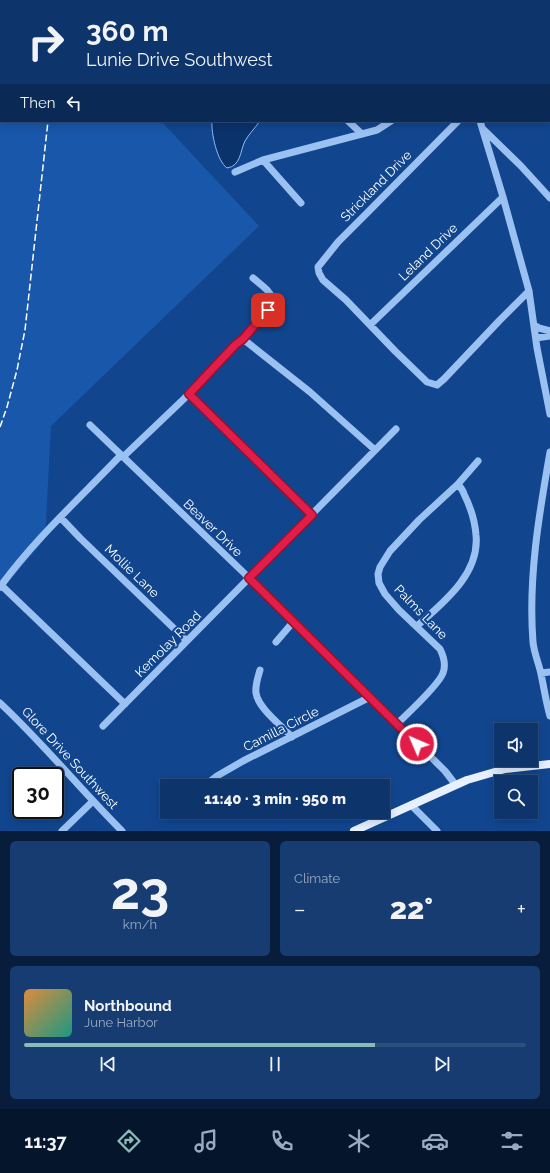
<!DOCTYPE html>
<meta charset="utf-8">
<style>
body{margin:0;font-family:Raleway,sans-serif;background:#163c71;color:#f1f3f6;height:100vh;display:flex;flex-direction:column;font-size:15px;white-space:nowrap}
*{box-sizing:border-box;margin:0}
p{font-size:13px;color:#9aaac1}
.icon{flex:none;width:22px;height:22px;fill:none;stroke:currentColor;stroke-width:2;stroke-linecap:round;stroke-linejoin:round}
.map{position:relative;height:831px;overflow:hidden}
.sheet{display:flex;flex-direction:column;gap:10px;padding:10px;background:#071d3b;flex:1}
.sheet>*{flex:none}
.hud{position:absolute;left:0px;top:0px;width:550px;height:122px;box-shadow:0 2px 10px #0003,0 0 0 1px #2d4f7e;background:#0d346b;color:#f1f3f6;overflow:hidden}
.buttons{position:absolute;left:494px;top:723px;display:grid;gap:8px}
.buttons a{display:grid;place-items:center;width:44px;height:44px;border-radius:0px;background:#0d346b;box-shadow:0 2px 10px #0003,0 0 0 1px #2d4f7e;font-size:20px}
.speed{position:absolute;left:12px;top:767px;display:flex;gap:8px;font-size:20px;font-weight:700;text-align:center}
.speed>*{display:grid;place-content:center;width:52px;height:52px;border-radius:50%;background:#0d346b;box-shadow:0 2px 10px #0003,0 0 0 1px #2d4f7e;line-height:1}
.speed .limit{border:2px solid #111;border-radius:6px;background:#fff;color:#111}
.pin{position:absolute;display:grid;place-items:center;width:34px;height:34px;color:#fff;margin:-17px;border-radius:8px;box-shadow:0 2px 6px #0006}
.me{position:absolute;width:44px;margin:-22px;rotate:315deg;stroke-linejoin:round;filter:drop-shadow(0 0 3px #0008)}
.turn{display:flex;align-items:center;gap:14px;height:84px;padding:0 20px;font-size:18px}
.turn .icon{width:52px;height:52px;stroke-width:2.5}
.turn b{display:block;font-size:28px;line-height:34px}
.then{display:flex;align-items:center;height:38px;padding:0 20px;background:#0003;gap:8px;font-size:15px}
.big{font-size:30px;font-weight:800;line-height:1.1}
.sheet .card{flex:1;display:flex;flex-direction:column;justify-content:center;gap:6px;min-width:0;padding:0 14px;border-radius:6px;background:#163c71}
.sheet .dial{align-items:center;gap:0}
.dial b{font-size:52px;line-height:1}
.song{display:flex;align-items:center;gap:12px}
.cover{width:48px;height:48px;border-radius:6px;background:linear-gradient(135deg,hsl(30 70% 55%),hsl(170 70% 35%))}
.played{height:4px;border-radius:2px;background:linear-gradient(90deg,#8bbbb9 70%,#2d4f7e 70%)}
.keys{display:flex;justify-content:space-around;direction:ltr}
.heat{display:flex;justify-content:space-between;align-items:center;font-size:22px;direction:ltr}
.sheet .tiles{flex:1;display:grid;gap:10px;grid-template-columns:1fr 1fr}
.card:last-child{grid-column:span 2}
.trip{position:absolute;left:160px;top:779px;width:230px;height:40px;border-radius:0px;background:#0d346b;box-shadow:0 2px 10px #0003,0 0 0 1px #2d4f7e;font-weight:800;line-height:40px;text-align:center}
.tab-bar{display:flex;height:64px;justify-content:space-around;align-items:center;background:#05152b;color:#9aaac1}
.tab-bar .icon{width:28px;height:28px}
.tab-bar .selected{color:#8bbbb9}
.tab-bar b{font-size:18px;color:#f1f3f6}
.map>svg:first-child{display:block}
.green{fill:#1957aa}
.water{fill:#0a326b;stroke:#8dbcf6}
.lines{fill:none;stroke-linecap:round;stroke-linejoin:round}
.minor{stroke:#9bc1f2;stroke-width:7}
.major{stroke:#e6f0ff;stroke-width:8}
.rail{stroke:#fff;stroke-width:1.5;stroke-dasharray:7 3;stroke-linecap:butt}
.route-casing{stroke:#92132f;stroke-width:10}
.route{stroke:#e11d48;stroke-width:7}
.labels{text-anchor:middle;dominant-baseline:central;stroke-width:4;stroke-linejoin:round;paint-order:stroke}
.street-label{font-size:13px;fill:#fff;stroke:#11468f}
</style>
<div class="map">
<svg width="550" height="831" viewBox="0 0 550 831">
<rect width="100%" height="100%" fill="#11468f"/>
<path class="green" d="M0,0H110L1,1V121H161L259,226L51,426L45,539L0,592Z"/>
<path class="water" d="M212,121H260C255,128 249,134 245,141C240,151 241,166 227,168C217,161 211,133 212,121Z"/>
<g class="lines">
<path class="minor" d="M417,0V1
M181,1L182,0
M278,1V0
M392,1L393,0
M549,32L550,31
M549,79L550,80
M348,121L362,134
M458,121L367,213L338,242L318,267L319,273L323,280L346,300L395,351L427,382L437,385L444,379L499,321L529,291
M480,121L503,197L529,291L537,348L550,414
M484,130L521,166L550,198
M263,160L301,203
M235,172L263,160L377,130L391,121
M370,325L503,197
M534,325L539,328L550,331
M536,338L550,336
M243,339L310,392L375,450
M189,394L312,515
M90,425L294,621L445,771L455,784
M550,452C539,514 528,579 533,642C534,653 539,664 541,674C544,688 546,702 550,716
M123,457L189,394L235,345C244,339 269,311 273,300C270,290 261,285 253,278
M61,518L80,538L187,641
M1,585L125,704
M0,587C35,539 80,498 121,455
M417,626C443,603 480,574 476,535C475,522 470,506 464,494C463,490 460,487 458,484
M276,642L294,621
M260,670C258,677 255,685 256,693C258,708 282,726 292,737
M541,673L550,672
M0,703C43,743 80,789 122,831
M397,724C407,714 439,685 443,673C446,665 444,657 440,649L399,610L385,594L379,583L378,574L380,567L390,551L419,520L458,484L478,461
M103,726L396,429
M204,786L217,776L243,761L370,697
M411,805L437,831
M62,831L92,802"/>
<path class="major" d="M354,831L467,780L505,769L550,764"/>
<path class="rail" d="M60,1V0
M0,427L7,407L17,370L25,330L48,121"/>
</g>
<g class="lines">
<defs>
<path id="route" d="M268,310L243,339L235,345L189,394L312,515L249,578L417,744"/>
</defs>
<use href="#route" class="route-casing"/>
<use href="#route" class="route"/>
</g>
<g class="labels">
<g class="street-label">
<text transform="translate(376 186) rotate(-45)">Strickland Drive</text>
<text transform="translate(428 252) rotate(-44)">Leland Drive</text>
<text transform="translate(213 528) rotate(44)">Beaver Drive</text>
<text transform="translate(132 571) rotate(44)">Mollie Lane</text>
<text transform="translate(421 612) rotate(46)">Palms Lane</text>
<text transform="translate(168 644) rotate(-45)">Kemolay Road</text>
<text transform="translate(281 729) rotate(-27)">Camilla Circle</text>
<text transform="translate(70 758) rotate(47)">Glore Drive Southwest</text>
</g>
</g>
</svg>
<div class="buttons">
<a><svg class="icon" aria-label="sound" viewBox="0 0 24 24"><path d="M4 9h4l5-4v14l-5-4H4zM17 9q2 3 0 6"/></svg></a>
<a><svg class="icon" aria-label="search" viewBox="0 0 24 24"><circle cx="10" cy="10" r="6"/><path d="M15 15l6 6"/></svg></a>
</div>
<div class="speed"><div class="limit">30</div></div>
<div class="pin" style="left:268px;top:310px;background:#d93025"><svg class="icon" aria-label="arrive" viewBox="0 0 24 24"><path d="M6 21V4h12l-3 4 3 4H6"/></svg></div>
<svg class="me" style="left:417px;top:744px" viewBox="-20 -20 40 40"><circle r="17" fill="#e11d48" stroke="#fff" stroke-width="3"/><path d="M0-11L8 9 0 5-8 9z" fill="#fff"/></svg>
<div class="trip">11:40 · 3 min · 950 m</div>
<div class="hud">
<div class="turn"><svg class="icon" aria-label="right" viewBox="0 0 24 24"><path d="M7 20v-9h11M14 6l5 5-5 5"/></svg><div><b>360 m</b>Lunie Drive Southwest</div></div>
<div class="then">Then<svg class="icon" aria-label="left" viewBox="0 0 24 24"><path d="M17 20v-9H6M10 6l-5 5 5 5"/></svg></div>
</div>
</div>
<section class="sheet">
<div class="tiles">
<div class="card dial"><b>23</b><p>km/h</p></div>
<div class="card"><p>Climate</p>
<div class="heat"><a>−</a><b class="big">22°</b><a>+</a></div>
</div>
<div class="card">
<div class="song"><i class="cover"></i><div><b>Northbound</b><p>June Harbor</p></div></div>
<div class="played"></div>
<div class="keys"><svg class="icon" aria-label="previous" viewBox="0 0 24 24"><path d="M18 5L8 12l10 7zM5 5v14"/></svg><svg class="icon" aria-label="pause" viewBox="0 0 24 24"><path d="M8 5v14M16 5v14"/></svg><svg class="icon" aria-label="next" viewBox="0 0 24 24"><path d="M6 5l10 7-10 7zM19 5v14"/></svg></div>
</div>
</div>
</section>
<nav class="tab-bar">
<b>11:37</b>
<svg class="icon selected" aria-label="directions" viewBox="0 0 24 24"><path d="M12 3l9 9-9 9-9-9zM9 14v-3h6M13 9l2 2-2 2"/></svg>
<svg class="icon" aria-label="music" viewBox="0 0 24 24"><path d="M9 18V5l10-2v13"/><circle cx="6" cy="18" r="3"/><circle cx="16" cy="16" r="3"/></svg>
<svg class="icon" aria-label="phone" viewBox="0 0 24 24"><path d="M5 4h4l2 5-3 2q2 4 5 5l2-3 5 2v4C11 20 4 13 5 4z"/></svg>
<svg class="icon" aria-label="climate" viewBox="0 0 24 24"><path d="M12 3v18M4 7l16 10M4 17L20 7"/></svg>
<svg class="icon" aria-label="car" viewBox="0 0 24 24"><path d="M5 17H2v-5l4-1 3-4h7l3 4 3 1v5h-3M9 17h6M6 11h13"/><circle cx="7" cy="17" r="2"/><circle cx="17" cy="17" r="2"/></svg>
<svg class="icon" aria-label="filters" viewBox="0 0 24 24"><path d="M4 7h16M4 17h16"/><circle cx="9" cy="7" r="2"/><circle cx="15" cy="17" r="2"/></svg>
</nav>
